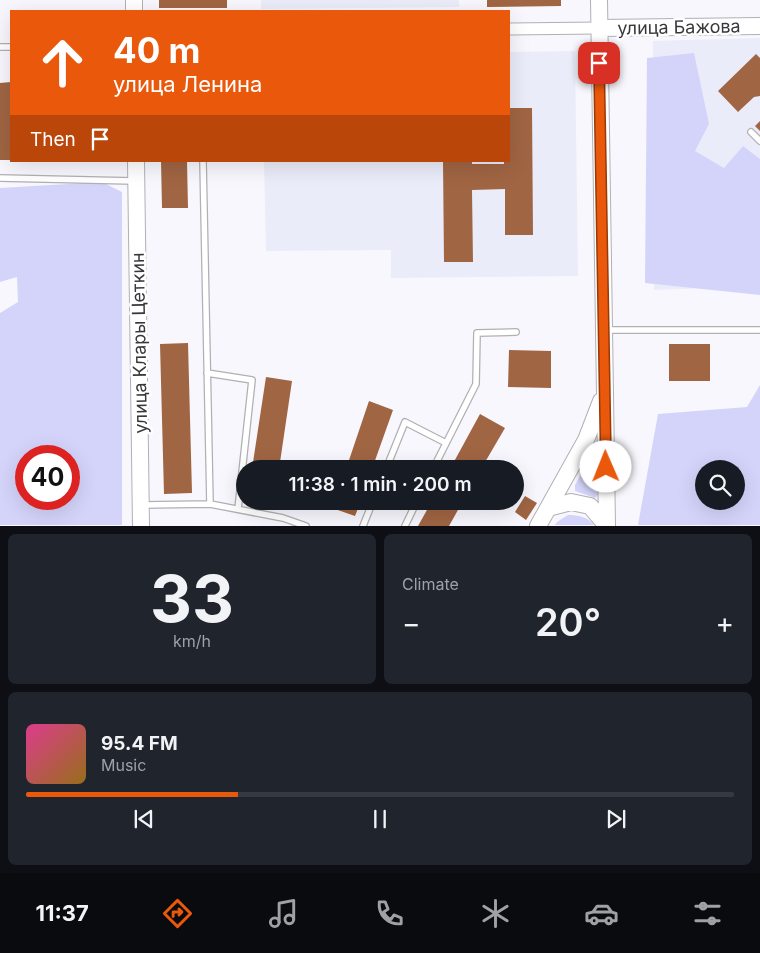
<!DOCTYPE html>
<meta charset="utf-8">
<style>
body{margin:0;font-family:Inter,sans-serif;background:#20242c;color:#f1f3f6;height:100vh;display:flex;flex-direction:column;font-size:19px;white-space:nowrap}
*{box-sizing:border-box;margin:0}
p{font-size:16px;color:#9ea1a6}
.icon{flex:none;width:28px;height:28px;fill:none;stroke:currentColor;stroke-width:2;stroke-linecap:round;stroke-linejoin:round}
.map{position:relative;height:526px;overflow:hidden}
.drawer{display:flex;flex-direction:column;gap:8px;padding:8px;background:#0d0f14;flex:1}
.drawer>*{flex:none}
.guide{position:absolute;left:10px;top:10px;width:500px;height:152px;border-radius:0px;box-shadow:0 5px 20px #0002;background:#ea580c;color:#fff;overflow:hidden}
.controls{position:absolute;left:695px;top:460px;display:grid;gap:10px}
.controls a{display:grid;place-items:center;width:50px;height:50px;border-radius:50%;background:#171b24;box-shadow:0 5px 20px #0002;font-size:25px}
.speed{position:absolute;left:15px;top:445px;display:flex;gap:10px;font-size:25px;font-weight:700;text-align:center}
.speed>*{display:grid;place-content:center;width:65px;height:65px;border-radius:50%;background:#171b24;box-shadow:0 5px 20px #0002;line-height:1}
.speed .limit{border:8px solid #d22;background:#fff;color:#111}
.pin{position:absolute;display:grid;place-items:center;width:42px;height:42px;color:#fff;margin:-21px;border-radius:10px;box-shadow:0 2px 8px #0006}
.me{position:absolute;width:55px;margin:-28px;rotate:359deg;stroke-linejoin:round;filter:drop-shadow(0 0 4px #0008)}
.turn{display:flex;align-items:center;gap:18px;height:105px;padding:0 20px;font-size:22px}
.turn .icon{width:65px;height:65px;stroke-width:2.5}
.turn b{display:block;font-size:35px;line-height:42px}
.then{display:flex;align-items:center;height:48px;padding:0 20px;background:#0003;gap:10px;font-size:19px}
.big{font-size:38px;font-weight:600;line-height:1.1}
.drawer .tile{flex:1;display:flex;flex-direction:column;justify-content:center;gap:8px;min-width:0;padding:0 18px;border-radius:8px;background:#20242c}
.drawer .dial{align-items:center;gap:0}
.dial b{font-size:65px;line-height:1}
.song{display:flex;align-items:center;gap:15px}
.cover{width:60px;height:60px;border-radius:8px;background:linear-gradient(135deg,hsl(330 70% 55%),hsl(40 70% 35%))}
.played{height:5px;border-radius:2px;background:linear-gradient(90deg,#ea580c 30%,#363941 30%)}
.keys{display:flex;justify-content:space-around;direction:ltr}
.heat{display:flex;justify-content:space-between;align-items:center;font-size:28px;direction:ltr}
.drawer .tiles{flex:1;display:grid;gap:8px;grid-template-columns:1fr 1fr}
.tile:last-child{grid-column:span 2}
.trip{position:absolute;left:236px;top:460px;width:288px;height:50px;border-radius:25px;background:#171b24;box-shadow:0 5px 20px #0002;font-weight:600;line-height:50px;text-align:center}
.dock{display:flex;height:80px;justify-content:space-around;align-items:center;background:#090b0e;color:#9ea1a6}
.dock .icon{width:35px;height:35px}
.dock .selected{color:#ea580c}
.dock b{font-size:22px;color:#f1f3f6}
.map>svg:first-child{display:block}
.built{fill:#ebecf9}
.green{fill:#d4d4fb;fill-rule:evenodd}
.building{fill:#a06543}
.lines{fill:none;stroke-linecap:round;stroke-linejoin:round}
.lane-casing{stroke:#b0b0b5;stroke-width:8}
.street-casing{stroke:#b0b0b5;stroke-width:13}
.secondary-casing{stroke:#b0b0b5;stroke-width:18}
.lane{stroke:#fff;stroke-width:5.5}
.street{stroke:#fff;stroke-width:11}
.secondary{stroke:#fff;stroke-width:16}
.route-casing{stroke:#983908;stroke-width:12}
.route{stroke:#ea580c;stroke-width:9}
.labels{text-anchor:middle;dominant-baseline:central;stroke-width:5;stroke-linejoin:round;paint-order:stroke}
.street-label{font-size:18px;fill:#38383b;stroke:#fff}
</style>
<div class="map">
<svg width="760" height="526" viewBox="0 0 760 526">
<rect width="100%" height="100%" fill="#f7f7fd"/>
<path class="built" d="M261,0H459V7L261,9Z
M760,38V286L654,290L653,41Z
M575,51L578,276L391,278V250L266,251L264,161H509V52Z"/>
<path class="green" d="M694,53L709,124L695,151L724,168L743,146L760,159V295L645,283L647,58Z
M102,182L122,192V525H0V313L18,302L17,277L0,282V188ZM26,456H69V499H26Z
M760,385V525H638L658,414L747,407ZM704,469H736V501H704Z
M595,449H598L600,492L595,498L575,491V485Z
M568,515C578,515 588,517 594,525H555L557,522Z"/>
<path class="building" d="M159,0H227V8H159Z
M487,0H561V6L487,7Z
M756,54L760,58V96L754,97L738,112L718,91Z
M11,82V160H0V83Z
M509,108H532L533,235H505V189L472,190L473,262H444L443,161H472V164H504V161H509Z
M760,121V131L755,126Z
M161,161H187L188,208H162Z
M188,343L192,493L164,494L160,344Z
M669,344H710V381H669Z
M509,350L551,351V388L508,387Z
M266,377L292,381L279,469H252Z
M369,401L393,410L372,469H346Z
M480,414L505,428L481,469H450Z
M525,496L537,503L526,520L515,512Z
M334,501H361L355,516L332,508Z
M432,501H463L449,526H418Z"/>
<g class="lines">
<defs>
<path id="lane" d="M0,47H11
M751,132L760,141
M203,161L210,504
M0,178L134,181
M606,330H759
M207,373L252,380L238,509
M386,469L405,422L446,443
M433,469L476,384L477,333L516,332
M143,505L210,504L283,518L306,526
M363,526L373,501
M405,526L417,501"/>
<path id="street" d="M509,29L599,28"/>
<path id="secondary" d="M134,0V11
M599,0L607,526
M599,28L760,26
M136,161L141,526
M548,508L571,502L590,506L607,526
M538,526L586,440L601,401"/>
</defs>
<use href="#lane" class="lane-casing"/>
<use href="#street" class="street-casing"/>
<use href="#secondary" class="secondary-casing"/>
<use href="#lane" class="lane"/>
<use href="#street" class="street"/>
<use href="#secondary" class="secondary"/>
</g>
<g class="lines">
<defs>
<path id="route" d="M599,63L606,467"/>
</defs>
<use href="#route" class="route-casing"/>
<use href="#route" class="route"/>
</g>
<g class="labels">
<g class="street-label">
<text transform="translate(679 27) rotate(-1)">улица Бажова</text>
<text transform="translate(139 343) rotate(-91)">улица Клары Цеткин</text>
</g>
</g>
</svg>
<div class="controls">
<a><svg class="icon" aria-label="search" viewBox="0 0 24 24"><circle cx="10" cy="10" r="6"/><path d="M15 15l6 6"/></svg></a>
</div>
<div class="speed"><div class="limit">40</div></div>
<div class="pin" style="left:599px;top:63px;background:#d93025"><svg class="icon" aria-label="arrive" viewBox="0 0 24 24"><path d="M6 21V4h12l-3 4 3 4H6"/></svg></div>
<svg class="me" style="left:606px;top:467px" viewBox="-20 -20 40 40"><circle r="19" fill="#fff"/><path d="M0-13L10 11 0 6-10 11z" fill="#ea580c"/></svg>
<div class="trip">11:38 · 1 min · 200 m</div>
<div class="guide">
<div class="turn"><svg class="icon" aria-label="ahead" viewBox="0 0 24 24"><path d="M12 20V5M6 11l6-6 6 6"/></svg><div><b>40 m</b>улица Ленина</div></div>
<div class="then">Then<svg class="icon" aria-label="arrive" viewBox="0 0 24 24"><path d="M6 21V4h12l-3 4 3 4H6"/></svg></div>
</div>
</div>
<section class="drawer">
<div class="tiles">
<div class="tile dial"><b>33</b><p>km/h</p></div>
<div class="tile"><p>Climate</p>
<div class="heat"><a>−</a><b class="big">20°</b><a>+</a></div>
</div>
<div class="tile">
<div class="song"><i class="cover"></i><div><b>95.4 FM</b><p>Music</p></div></div>
<div class="played"></div>
<div class="keys"><svg class="icon" aria-label="previous" viewBox="0 0 24 24"><path d="M18 5L8 12l10 7zM5 5v14"/></svg><svg class="icon" aria-label="pause" viewBox="0 0 24 24"><path d="M8 5v14M16 5v14"/></svg><svg class="icon" aria-label="next" viewBox="0 0 24 24"><path d="M6 5l10 7-10 7zM19 5v14"/></svg></div>
</div>
</div>
</section>
<nav class="dock">
<b>11:37</b>
<svg class="icon selected" aria-label="directions" viewBox="0 0 24 24"><path d="M12 3l9 9-9 9-9-9zM9 14v-3h6M13 9l2 2-2 2"/></svg>
<svg class="icon" aria-label="music" viewBox="0 0 24 24"><path d="M9 18V5l10-2v13"/><circle cx="6" cy="18" r="3"/><circle cx="16" cy="16" r="3"/></svg>
<svg class="icon" aria-label="phone" viewBox="0 0 24 24"><path d="M5 4h4l2 5-3 2q2 4 5 5l2-3 5 2v4C11 20 4 13 5 4z"/></svg>
<svg class="icon" aria-label="climate" viewBox="0 0 24 24"><path d="M12 3v18M4 7l16 10M4 17L20 7"/></svg>
<svg class="icon" aria-label="car" viewBox="0 0 24 24"><path d="M5 17H2v-5l4-1 3-4h7l3 4 3 1v5h-3M9 17h6M6 11h13"/><circle cx="7" cy="17" r="2"/><circle cx="17" cy="17" r="2"/></svg>
<svg class="icon" aria-label="filters" viewBox="0 0 24 24"><path d="M4 7h16M4 17h16"/><circle cx="9" cy="7" r="2"/><circle cx="15" cy="17" r="2"/></svg>
</nav>
